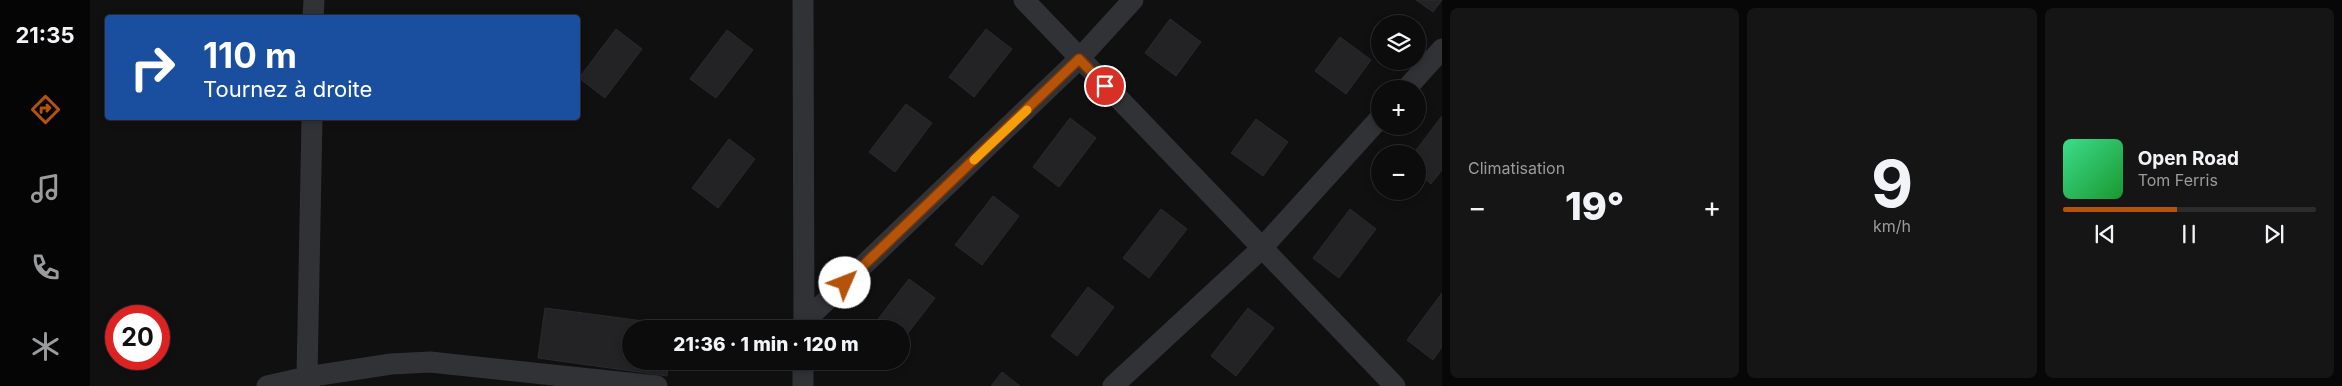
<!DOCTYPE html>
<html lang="fr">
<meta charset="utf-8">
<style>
body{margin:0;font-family:Inter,sans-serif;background:#151516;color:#f1f3f6;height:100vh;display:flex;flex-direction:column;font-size:19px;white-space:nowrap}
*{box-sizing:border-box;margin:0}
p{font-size:16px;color:#9a9b9d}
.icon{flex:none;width:28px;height:28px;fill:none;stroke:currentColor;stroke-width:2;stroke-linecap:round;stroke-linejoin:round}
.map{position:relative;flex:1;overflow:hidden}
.details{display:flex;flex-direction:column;gap:8px;padding:8px;background:#070707;width:900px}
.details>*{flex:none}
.hud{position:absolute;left:15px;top:15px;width:475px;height:105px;border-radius:5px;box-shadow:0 2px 8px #0003,0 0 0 1px #2c2c2e;background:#1a4fa0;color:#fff;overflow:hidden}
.controls{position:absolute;left:1281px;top:15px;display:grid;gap:10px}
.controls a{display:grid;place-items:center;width:55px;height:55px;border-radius:50%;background:#0c0c0d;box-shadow:0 2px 8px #0003,0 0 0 1px #2c2c2e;font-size:25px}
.speed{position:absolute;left:15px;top:305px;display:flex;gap:10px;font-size:25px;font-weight:700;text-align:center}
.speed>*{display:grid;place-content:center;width:65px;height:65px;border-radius:50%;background:#0c0c0d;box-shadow:0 2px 8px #0003,0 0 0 1px #2c2c2e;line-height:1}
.speed .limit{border:8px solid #d22;background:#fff;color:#111}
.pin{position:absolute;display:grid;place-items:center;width:42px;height:42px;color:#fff;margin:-21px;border:2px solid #fff;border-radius:50%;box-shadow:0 1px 5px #0007}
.me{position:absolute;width:55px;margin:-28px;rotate:46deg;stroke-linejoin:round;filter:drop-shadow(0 0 4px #0008)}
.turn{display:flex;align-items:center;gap:18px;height:105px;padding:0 15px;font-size:22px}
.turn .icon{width:65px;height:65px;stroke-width:2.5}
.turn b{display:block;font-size:35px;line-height:42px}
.big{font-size:38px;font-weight:800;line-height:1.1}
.details .card{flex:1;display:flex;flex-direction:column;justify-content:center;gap:8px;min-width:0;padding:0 18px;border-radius:8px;background:#151516}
.details .dial{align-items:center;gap:0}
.dial b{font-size:65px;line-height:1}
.song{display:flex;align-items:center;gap:15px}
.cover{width:60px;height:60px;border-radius:8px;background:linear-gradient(135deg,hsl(150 70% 55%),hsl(130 70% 35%))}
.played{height:5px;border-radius:2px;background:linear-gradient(90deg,#b45309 45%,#2c2c2e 45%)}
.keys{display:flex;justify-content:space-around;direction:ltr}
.heat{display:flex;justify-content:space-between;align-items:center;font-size:28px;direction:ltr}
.details .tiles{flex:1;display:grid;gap:8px;grid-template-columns:repeat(3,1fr)}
.trip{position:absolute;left:532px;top:320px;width:288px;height:50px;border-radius:25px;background:#0c0c0d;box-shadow:0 2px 8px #0003,0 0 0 1px #2c2c2e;font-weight:800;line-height:50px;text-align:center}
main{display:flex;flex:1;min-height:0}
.tabs{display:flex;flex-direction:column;width:90px;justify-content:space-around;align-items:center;background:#050505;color:#9a9b9d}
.tabs .icon{width:35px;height:35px}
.tabs .current{color:#b45309}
.tabs b{font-size:22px;color:#f1f3f6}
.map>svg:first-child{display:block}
.building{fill:#232325;stroke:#2a2a2d}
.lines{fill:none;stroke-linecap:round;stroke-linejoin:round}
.minor{stroke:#313236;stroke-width:21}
.route-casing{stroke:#753606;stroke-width:12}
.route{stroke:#b45309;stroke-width:9}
.slow{stroke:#f59e0b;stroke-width:9}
</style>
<main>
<nav class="tabs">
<b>21:35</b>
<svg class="icon current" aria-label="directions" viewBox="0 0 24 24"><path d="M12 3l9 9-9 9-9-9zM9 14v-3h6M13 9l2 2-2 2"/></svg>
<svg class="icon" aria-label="music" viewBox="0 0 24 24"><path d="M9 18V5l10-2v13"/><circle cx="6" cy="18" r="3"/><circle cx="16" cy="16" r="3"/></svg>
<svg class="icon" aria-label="phone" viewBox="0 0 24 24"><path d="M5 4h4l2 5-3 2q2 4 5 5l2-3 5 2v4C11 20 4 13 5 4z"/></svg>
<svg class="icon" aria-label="climate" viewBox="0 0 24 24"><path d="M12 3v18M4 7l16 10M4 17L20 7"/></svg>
</nav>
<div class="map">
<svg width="1352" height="386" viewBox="0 0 1352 386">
<rect width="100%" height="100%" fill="#101011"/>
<path class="building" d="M1326,0H1352L1343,12Z
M1080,19L1111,42L1086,76L1055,53Z
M526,29L552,49L515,98L489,78Z
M896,29L922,49L884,97L859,77Z
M637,30L663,50L626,98L600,79Z
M1250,37L1281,60L1256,94L1225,71Z
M816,104L842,123L805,172L779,152Z
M1352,116V170L1341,184L1328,173V154H1323Z
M980,118L1006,138L969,187L943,167Z
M1166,119L1198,142L1173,176L1141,153Z
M639,139L665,159L628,208L602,188Z
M903,196L929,216L892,265L865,245Z
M1071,209L1097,229L1059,278L1033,258Z
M1260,209L1286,229L1249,278L1223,258Z
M819,279L845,298L811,342V329L782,327Z
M998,287L1024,307L987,356L961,336Z
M1352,293V347L1343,360L1317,340Z
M455,308L584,325L583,329H541V361H579L577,376L448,358Z
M1158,308L1184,328L1146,376L1121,356Z
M912,372L930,386H901Z"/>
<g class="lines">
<path class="minor" d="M713,0L714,329
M934,0L1305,386
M223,18L224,0
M1316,89L1352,49
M714,322L989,59L1043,0
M217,377L222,118
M177,386L217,377L301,364L340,362L567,386
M713,386V361
M1023,386L1171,249L1290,118"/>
</g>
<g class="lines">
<defs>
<path id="route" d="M755,283L989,59L1015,86"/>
</defs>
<use href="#route" class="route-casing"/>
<use href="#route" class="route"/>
<path class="slow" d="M884,160L937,110"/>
</g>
</svg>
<div class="controls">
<a><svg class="icon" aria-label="layers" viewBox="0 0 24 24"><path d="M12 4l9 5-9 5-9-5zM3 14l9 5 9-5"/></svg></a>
<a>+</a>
<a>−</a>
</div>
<div class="speed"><div class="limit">20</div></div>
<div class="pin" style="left:1015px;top:86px;background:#d93025"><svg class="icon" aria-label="arrive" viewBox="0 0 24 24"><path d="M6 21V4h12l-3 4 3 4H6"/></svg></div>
<svg class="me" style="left:755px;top:283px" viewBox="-20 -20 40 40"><circle r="19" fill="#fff"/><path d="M0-13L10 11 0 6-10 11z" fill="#b45309"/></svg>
<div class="trip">21:36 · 1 min · 120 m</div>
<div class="hud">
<div class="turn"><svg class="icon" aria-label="right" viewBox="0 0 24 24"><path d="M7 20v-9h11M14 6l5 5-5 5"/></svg><div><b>110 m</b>Tournez à droite</div></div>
</div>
</div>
<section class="details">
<div class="tiles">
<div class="card"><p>Climatisation</p>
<div class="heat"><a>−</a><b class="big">19°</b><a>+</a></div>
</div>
<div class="card dial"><b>9</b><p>km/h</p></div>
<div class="card">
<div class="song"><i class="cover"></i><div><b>Open Road</b><p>Tom Ferris</p></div></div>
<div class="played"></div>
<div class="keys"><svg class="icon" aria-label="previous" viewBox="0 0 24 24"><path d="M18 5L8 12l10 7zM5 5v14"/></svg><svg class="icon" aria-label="pause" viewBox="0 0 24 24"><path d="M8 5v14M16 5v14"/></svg><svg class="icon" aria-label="next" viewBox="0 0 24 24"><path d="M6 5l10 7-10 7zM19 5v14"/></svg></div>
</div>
</div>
</section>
</main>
